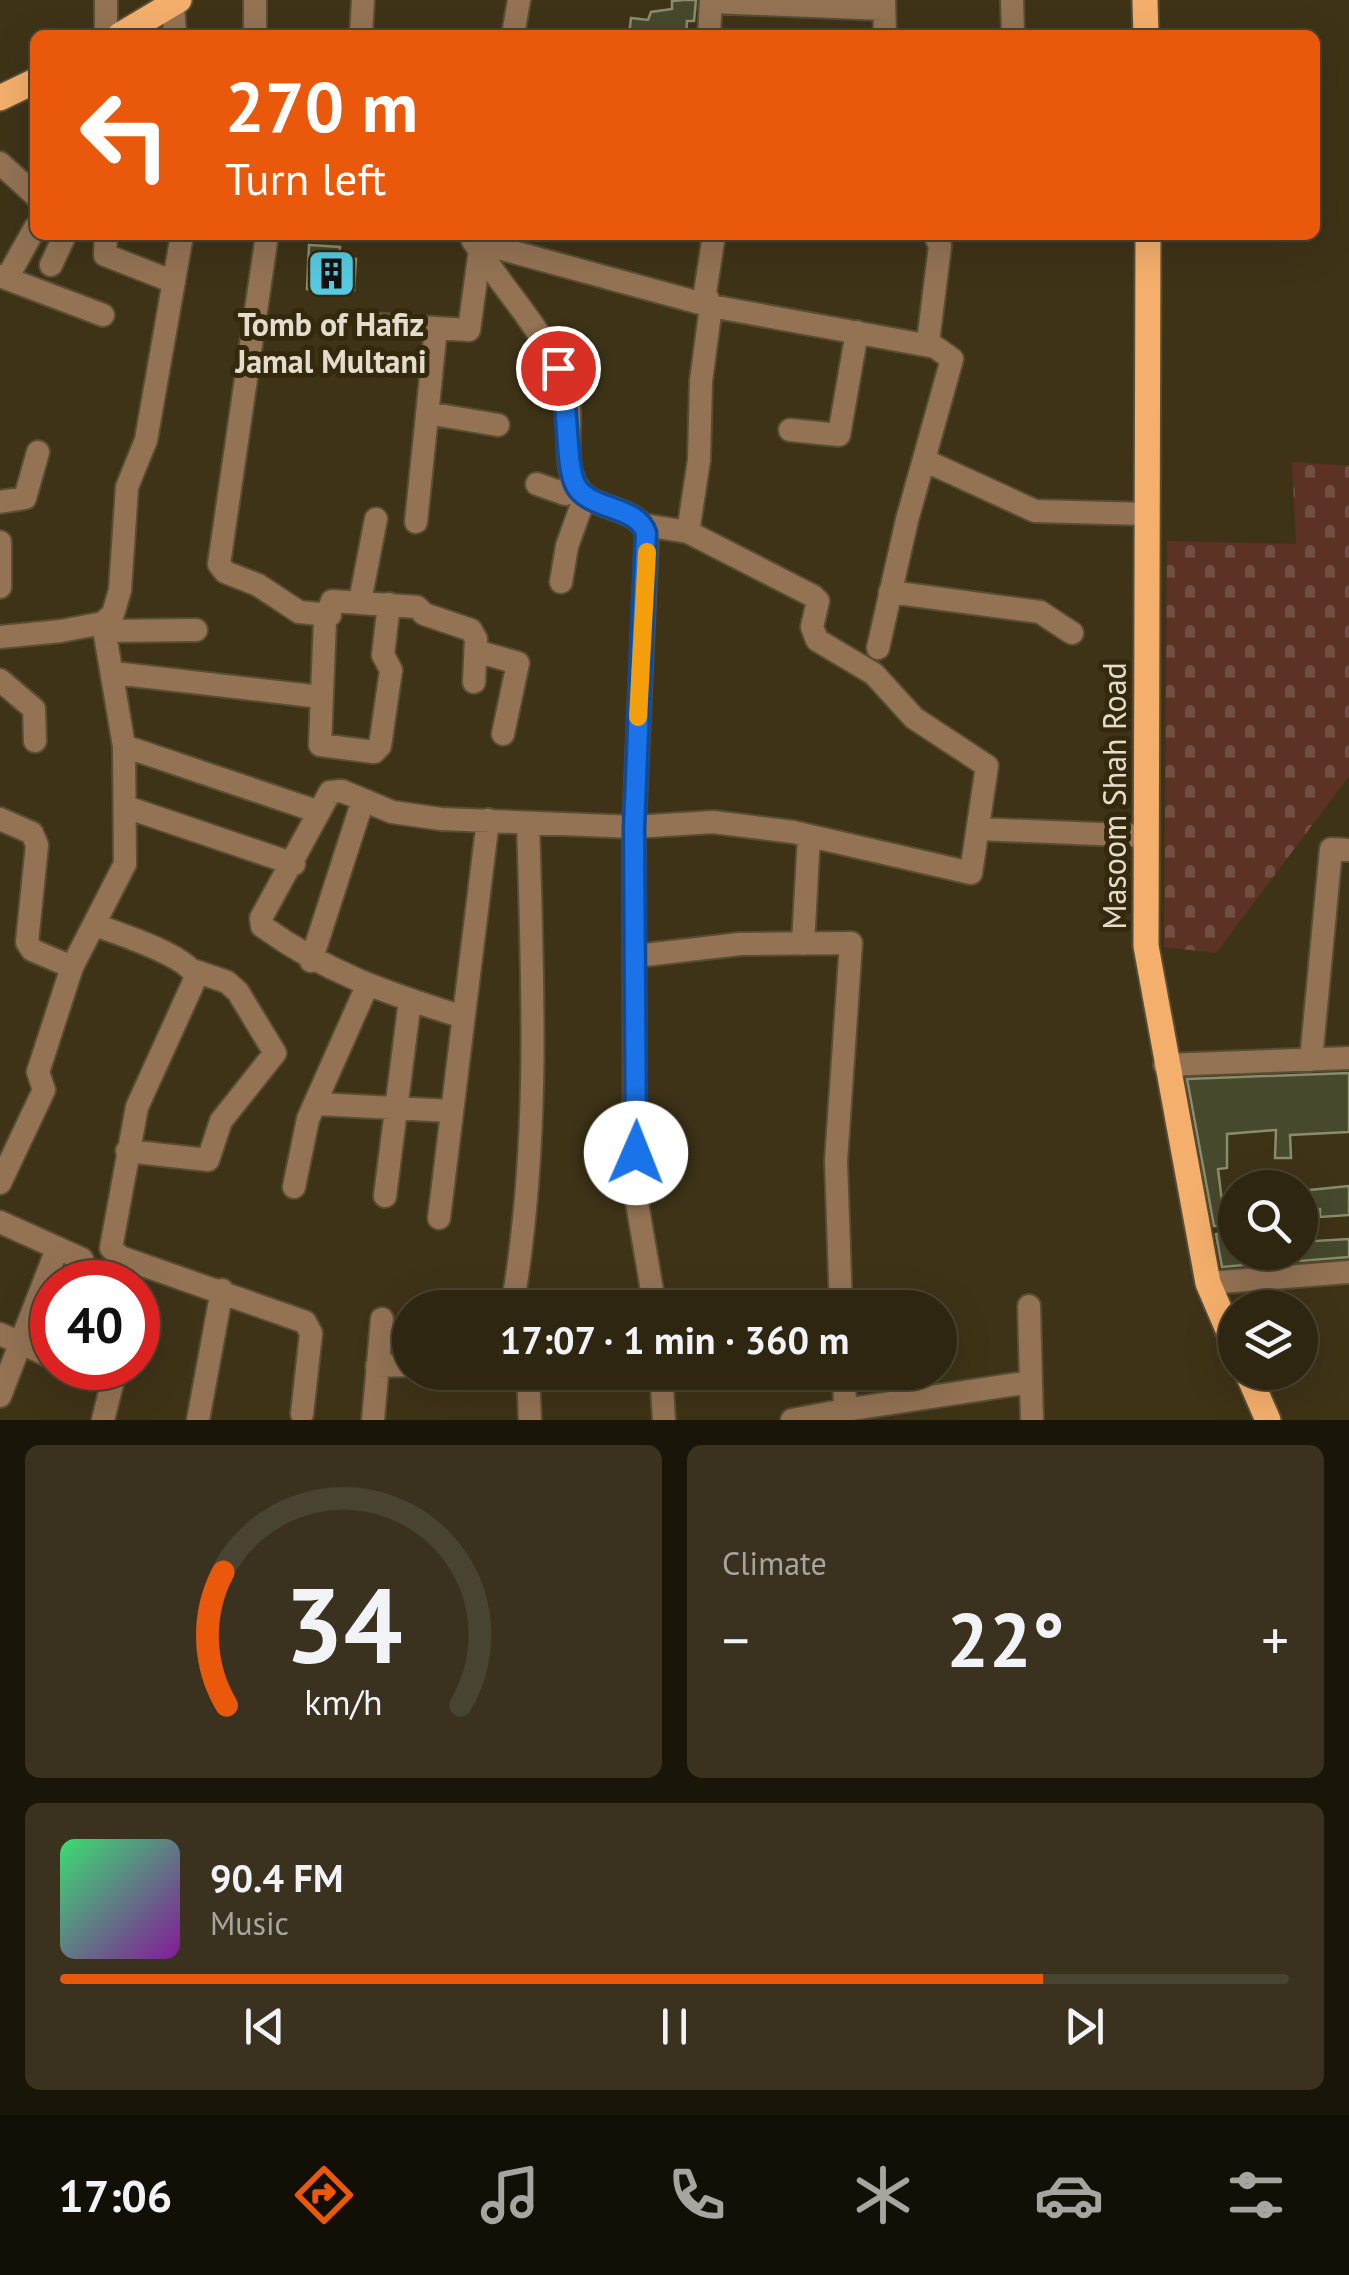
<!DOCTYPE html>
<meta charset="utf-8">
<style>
body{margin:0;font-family:"PT Sans",sans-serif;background:#3a321f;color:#f1f3f6;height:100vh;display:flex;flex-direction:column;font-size:38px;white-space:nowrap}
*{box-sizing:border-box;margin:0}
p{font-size:32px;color:#a7a59f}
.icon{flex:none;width:55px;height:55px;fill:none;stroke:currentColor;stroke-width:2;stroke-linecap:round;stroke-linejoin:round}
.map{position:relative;height:1420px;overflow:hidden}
.sheet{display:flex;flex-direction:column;gap:25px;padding:25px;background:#191509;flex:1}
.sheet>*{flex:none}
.banner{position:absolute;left:30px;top:30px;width:1290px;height:210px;border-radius:15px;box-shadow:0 10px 40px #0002,0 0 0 2px #494331;background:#ea580c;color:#fff;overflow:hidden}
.fabs{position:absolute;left:1218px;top:1170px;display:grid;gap:20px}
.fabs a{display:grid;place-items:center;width:100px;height:100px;border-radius:50%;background:#2e2611;box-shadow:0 10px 40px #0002,0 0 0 2px #494331;font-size:50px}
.speed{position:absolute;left:30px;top:1260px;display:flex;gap:20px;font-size:50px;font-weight:700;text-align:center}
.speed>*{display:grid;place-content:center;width:130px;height:130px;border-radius:50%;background:#2e2611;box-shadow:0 10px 40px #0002,0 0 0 2px #494331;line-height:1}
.speed .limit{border:15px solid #d22;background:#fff;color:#111}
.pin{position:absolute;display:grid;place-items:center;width:85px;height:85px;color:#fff;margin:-42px;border:5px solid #fff;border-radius:50%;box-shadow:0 2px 10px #0007}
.me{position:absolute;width:110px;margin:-55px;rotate:1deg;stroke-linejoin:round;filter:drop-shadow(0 0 8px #0008)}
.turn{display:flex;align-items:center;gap:35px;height:210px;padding:0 30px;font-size:45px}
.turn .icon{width:130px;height:130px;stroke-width:2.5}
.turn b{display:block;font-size:70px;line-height:85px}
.big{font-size:75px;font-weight:600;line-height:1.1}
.sheet .tile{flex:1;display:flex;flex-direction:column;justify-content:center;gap:15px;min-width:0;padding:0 35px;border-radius:15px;background:#3a321f}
.sheet .dial{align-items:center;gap:0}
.dial svg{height:260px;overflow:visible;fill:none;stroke:#494331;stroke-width:7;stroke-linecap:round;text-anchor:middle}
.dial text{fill:#f1f3f6;stroke:none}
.song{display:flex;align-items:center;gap:30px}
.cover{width:120px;height:120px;border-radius:15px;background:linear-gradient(135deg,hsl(140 70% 55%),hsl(290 70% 35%))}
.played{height:10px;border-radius:5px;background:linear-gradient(90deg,#ea580c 80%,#494331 80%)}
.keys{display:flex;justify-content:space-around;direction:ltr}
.heat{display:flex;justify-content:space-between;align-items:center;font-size:55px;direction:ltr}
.sheet .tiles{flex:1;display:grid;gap:25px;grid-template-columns:1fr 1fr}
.tile:last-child{grid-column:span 2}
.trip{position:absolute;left:392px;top:1290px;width:565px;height:100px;border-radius:50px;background:#2e2611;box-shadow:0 10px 40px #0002,0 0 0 2px #494331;font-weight:600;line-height:100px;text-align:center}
.menu{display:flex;height:160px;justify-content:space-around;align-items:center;background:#120f07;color:#a7a59f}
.menu .icon{width:70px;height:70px}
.menu .current{color:#ea580c}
.menu b{font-size:45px;color:#f1f3f6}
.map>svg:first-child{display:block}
.cemetery{fill:url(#cemetery-stones)}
.building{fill:#46492c;stroke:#898d6d;stroke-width:2.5}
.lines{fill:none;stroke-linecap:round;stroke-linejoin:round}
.minor-casing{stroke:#594e34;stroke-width:26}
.major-casing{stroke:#594e34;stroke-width:29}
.minor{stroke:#947354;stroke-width:22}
.major{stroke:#f4af6c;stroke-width:25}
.route-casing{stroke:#114b97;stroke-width:25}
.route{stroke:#1a73e8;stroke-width:18}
.slow{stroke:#f59e0b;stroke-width:18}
.labels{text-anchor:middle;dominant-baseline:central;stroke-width:10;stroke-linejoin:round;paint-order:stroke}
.poi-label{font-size:32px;font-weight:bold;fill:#e4ddcd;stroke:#34290c}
.street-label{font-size:32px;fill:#e4ddcd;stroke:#34290c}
</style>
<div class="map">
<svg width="1349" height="1420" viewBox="0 0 1349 1420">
<defs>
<pattern id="cemetery-stones" width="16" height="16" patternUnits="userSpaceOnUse" patternTransform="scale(2.5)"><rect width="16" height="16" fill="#5c3224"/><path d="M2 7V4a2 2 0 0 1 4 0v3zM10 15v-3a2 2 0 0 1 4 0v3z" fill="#734f43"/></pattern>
</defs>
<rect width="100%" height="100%" fill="#3e3317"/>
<path class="cemetery" d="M1292,462L1349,466V776L1216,953L1164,947L1167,541L1296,544Z"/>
<path class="building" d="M684,0H696L694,21H687L686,35L663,30V35H629L631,18L648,20L651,12L672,9V1Z
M309,245L340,247L339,259H356L354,290L307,289Z
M1349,1073V1132L1290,1135L1291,1158H1275L1276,1130L1227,1134V1168L1218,1169L1225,1226H1214L1187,1079Z
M1349,1186V1215L1320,1217V1209L1308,1210V1203H1300V1191Z
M1235,1232V1252H1290V1261L1222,1267L1216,1234Z
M1314,1235L1315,1241L1349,1239V1257L1300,1261V1236Z"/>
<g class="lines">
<defs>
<path id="minor" d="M255,0V35
M884,0L885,35
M1012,0L1013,35
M711,2L884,9
M173,4L175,35
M106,35V0
M361,35L363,0
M513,35L519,0
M709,35L711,0
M0,163L35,195
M106,235L105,255L174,282
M267,235L219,564L225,572L258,585L299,612L330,615
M470,235C499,288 548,330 566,390C575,420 560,462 578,488C594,511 637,506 647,533L634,827L635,1191L655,1308
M473,241L711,306L930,346
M51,265L65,235
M0,276L103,315
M7,278L35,228
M368,324L469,330L479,257
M427,413L498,425
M790,430L839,435L857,332
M926,461L1035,511L1147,514
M537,484L565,494L573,477
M0,502L25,498L38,452
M416,522L436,328
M688,532L699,460L701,381L711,306L705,293L714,235
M0,542V587
M561,582L567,546L585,496
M890,592L1040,612L1072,633
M360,601L376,519
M389,604L383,655L391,670L380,746L374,752L320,745L325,620L332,601L417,607L424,614L471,630L476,639L474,682
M104,631L196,630
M0,637L61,631L103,623L113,614L120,590L127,487L146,440L182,235
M878,648L907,520L952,359L928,342L940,246L935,235
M476,651L518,663L503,734
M114,673L321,697
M0,680L34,709L35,741
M124,746L319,812
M126,807L294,864
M0,819L32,833L37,845L27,942L32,950L72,967
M978,829L1146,836
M95,925C119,934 187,955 196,977L137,1107L111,1248L120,1257L305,1322L311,1333L302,1414
M803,944L809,836
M636,956L740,944L851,943L836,1161L841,1308
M311,961L363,800
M463,1017C387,993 327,973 262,926L261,918L330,792L342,791L392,812L441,819L634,827L713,822L793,832L971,873L987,766L914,718L874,674L817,640L812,627L818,601L813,596L688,532L644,525
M1311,1060L1331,849L1349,850
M1165,1065L1349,1058
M317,1104L451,1111
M127,1151L208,1160L221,1121L275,1053L238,992L227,982L195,971
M0,1183L44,1090L38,1072L72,967L125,864L124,746L103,623
M294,1187L308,1119L367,986
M385,1196L410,1000
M439,1218L488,820
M0,1222L82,1259
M1208,1283L1349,1272
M512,1308C540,1146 533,986 528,823
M0,1334L52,1357
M377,1366L410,1365
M75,1368L112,1384
M528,1372L530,1420
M661,1372L664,1420
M0,1396L57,1249
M845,1410L1031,1382L1029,1306L1032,1420
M103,1420L116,1368
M198,1420L222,1290
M373,1420L382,1319
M792,1420L845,1410L844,1372"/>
<path id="major" d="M1145,0L1146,35
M120,35L179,0
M0,98L35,81
M1148,235L1146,946L1208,1283L1235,1346
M1247,1372L1268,1420"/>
</defs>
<use href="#minor" class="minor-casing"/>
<use href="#major" class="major-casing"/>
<use href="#minor" class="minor"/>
<use href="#major" class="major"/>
</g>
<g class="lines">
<defs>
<path id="route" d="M558,368C570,402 564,464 576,486C591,511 637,505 646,533L634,828L636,1153"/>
</defs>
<use href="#route" class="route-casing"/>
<use href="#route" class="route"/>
<path class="slow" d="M638,717L647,552"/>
</g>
<defs>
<symbol id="building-square" viewBox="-11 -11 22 22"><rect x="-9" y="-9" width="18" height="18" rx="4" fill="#55cae0" stroke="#34290c"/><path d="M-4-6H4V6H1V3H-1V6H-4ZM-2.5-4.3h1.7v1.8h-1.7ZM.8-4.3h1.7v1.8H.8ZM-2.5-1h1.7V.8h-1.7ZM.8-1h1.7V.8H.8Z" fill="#111"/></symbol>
</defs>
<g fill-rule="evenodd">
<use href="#building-square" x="304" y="246" width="55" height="55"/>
</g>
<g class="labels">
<g class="poi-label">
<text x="331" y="324">Tomb of Hafiz<tspan x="331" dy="37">Jamal Multani</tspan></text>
</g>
<g class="street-label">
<text transform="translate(1114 796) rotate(-90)">Masoom Shah Road</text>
</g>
</g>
</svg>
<div class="fabs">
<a><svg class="icon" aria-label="search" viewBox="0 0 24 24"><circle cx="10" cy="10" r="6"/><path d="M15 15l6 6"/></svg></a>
<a><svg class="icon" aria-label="layers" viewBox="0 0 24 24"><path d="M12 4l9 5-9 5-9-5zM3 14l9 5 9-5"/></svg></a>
</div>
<div class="speed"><div class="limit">40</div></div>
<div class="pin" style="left:558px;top:368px;background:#d93025"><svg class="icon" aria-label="arrive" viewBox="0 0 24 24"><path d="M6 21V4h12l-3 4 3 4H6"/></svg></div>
<svg class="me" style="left:636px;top:1153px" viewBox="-20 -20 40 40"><circle r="19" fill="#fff"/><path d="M0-13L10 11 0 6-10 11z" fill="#1a73e8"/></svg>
<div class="trip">17:07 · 1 min · 360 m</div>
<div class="banner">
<div class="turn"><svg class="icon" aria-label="left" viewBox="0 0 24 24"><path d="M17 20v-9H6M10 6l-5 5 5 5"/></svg><div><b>270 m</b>Turn left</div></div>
</div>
</div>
<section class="sheet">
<div class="tiles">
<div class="tile dial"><svg viewBox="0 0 100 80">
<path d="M14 69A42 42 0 1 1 86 69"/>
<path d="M14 69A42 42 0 0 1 13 28" stroke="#ea580c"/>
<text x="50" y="56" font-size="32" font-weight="700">34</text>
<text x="50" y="72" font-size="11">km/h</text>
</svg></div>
<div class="tile"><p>Climate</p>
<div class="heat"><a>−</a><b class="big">22°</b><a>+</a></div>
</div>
<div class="tile">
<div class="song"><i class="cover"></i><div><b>90.4 FM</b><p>Music</p></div></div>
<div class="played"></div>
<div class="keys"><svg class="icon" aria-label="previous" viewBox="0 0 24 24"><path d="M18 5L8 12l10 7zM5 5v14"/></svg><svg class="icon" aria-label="pause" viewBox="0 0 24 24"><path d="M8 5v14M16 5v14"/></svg><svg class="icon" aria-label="next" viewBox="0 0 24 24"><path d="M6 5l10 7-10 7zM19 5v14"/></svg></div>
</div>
</div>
</section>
<nav class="menu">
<b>17:06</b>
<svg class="icon current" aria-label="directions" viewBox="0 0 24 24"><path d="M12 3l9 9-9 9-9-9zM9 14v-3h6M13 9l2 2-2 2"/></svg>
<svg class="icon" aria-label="music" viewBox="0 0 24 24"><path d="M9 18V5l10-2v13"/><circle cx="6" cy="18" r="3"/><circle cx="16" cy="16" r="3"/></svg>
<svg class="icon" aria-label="phone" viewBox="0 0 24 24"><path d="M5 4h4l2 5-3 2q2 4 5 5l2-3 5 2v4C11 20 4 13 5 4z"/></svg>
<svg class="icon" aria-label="climate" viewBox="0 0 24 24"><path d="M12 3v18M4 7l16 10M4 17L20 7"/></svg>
<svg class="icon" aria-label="car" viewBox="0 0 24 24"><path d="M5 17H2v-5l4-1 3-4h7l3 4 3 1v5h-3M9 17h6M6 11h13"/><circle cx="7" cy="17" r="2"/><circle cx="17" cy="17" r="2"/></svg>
<svg class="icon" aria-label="filters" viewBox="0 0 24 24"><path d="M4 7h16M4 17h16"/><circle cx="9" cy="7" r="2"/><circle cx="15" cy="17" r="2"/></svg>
</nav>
